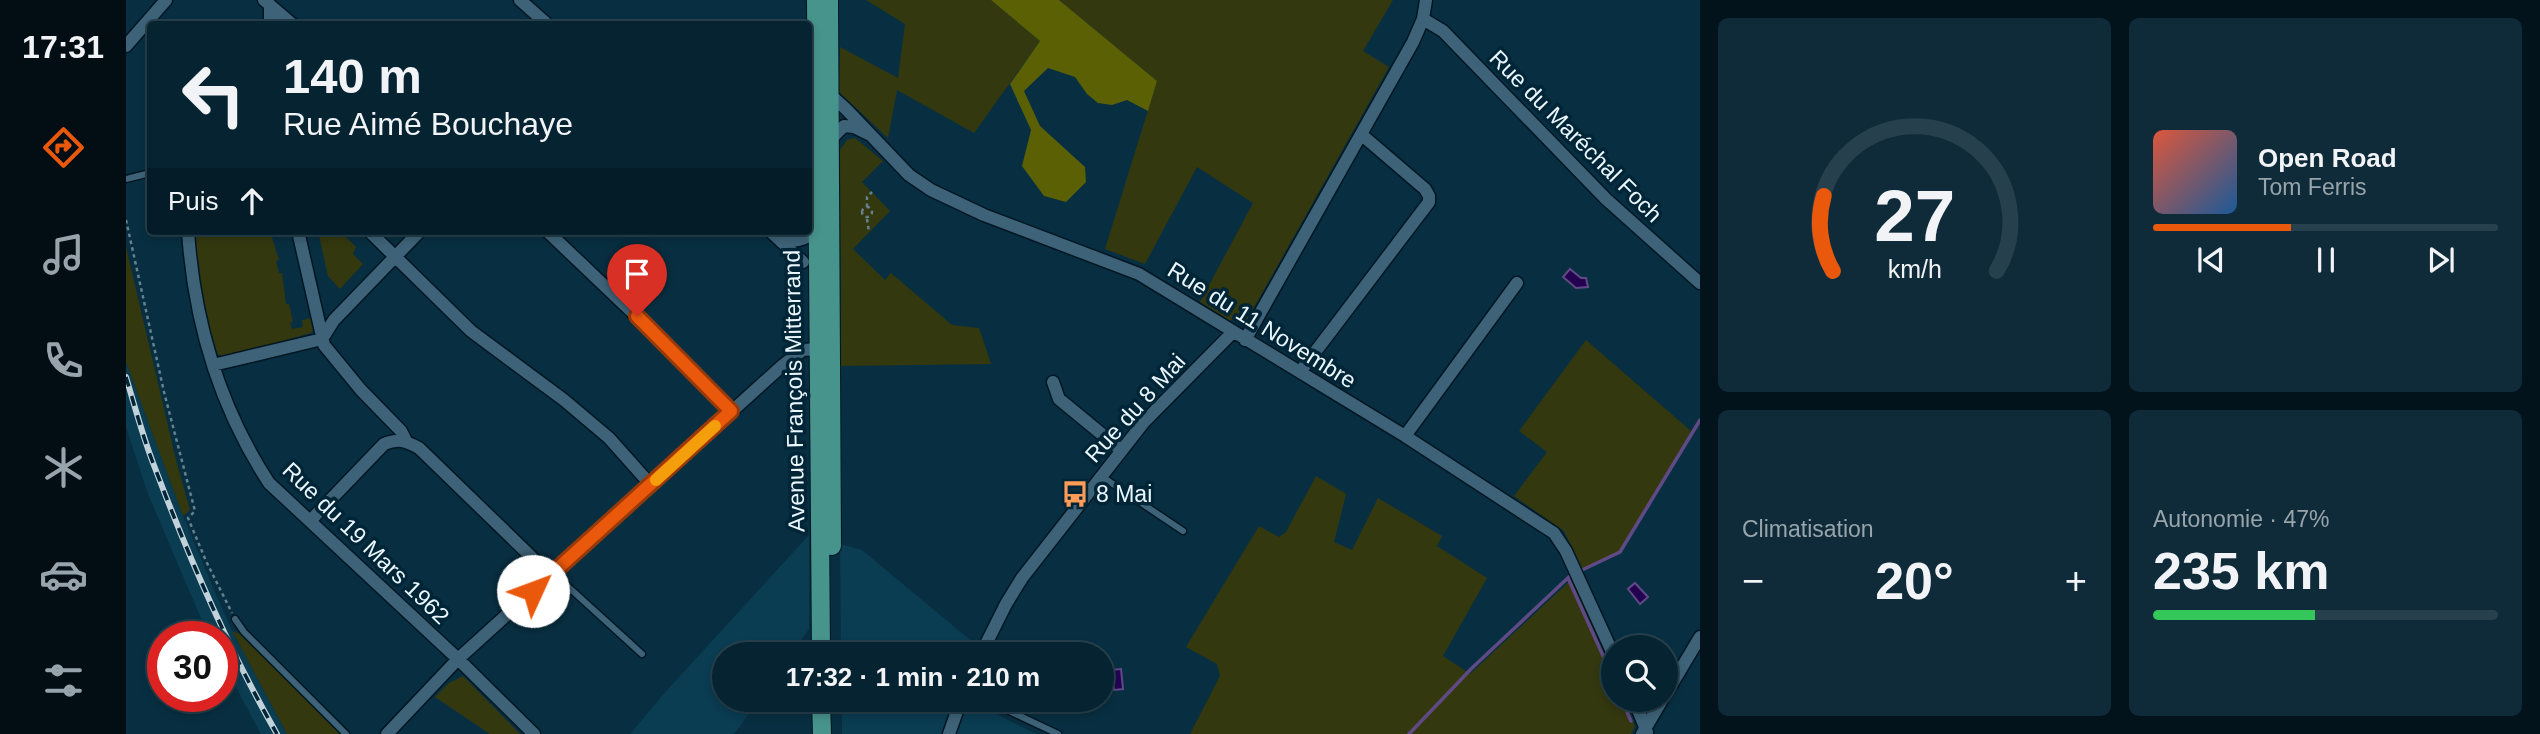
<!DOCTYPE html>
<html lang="fr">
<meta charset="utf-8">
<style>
body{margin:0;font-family:Helvetica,sans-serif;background:#0f2b39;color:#f1f3f6;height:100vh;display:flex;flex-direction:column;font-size:26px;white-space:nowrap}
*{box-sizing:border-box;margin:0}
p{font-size:23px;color:#98a4ab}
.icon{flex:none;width:38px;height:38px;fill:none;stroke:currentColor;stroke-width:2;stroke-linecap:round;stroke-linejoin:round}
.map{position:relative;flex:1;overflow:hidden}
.sheet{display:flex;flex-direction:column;gap:18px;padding:18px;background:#03131b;width:840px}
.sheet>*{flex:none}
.guide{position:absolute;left:21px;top:21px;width:665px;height:214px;border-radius:7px;box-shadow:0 4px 10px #0003,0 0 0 2px #27404d;background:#062331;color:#f1f3f6;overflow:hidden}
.tools{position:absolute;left:1475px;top:635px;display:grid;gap:14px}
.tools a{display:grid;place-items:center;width:77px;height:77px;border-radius:50%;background:#062331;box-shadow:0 4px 10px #0003,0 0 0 2px #27404d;font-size:35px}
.speed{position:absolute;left:21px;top:621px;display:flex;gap:14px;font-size:35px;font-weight:700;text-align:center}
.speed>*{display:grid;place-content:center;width:91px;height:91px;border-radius:50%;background:#062331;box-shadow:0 4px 10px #0003,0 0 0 2px #27404d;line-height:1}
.speed .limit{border:10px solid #d22;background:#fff;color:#111}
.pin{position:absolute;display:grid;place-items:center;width:60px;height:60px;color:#fff;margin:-72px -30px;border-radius:50% 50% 50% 0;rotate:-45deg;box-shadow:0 0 7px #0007}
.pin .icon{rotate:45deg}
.me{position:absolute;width:77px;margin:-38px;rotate:47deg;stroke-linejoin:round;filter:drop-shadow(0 0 5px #0008)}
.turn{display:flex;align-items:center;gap:24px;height:147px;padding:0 21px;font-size:32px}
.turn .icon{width:91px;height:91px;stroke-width:2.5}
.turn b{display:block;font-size:49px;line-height:60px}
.then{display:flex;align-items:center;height:66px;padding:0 21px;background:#0003;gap:14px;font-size:26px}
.big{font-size:52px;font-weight:600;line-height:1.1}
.sheet .tile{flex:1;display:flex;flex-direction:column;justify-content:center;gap:10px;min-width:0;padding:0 24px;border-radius:10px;background:#0f2b39}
.sheet .dial{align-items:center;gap:0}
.dial svg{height:182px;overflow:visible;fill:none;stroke:#27404d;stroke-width:7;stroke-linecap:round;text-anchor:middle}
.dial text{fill:#f1f3f6;stroke:none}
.song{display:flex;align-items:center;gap:21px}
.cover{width:84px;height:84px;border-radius:10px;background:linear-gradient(135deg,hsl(10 70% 55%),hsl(210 70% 35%))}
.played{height:7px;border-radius:4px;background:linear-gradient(90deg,#ea580c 40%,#27404d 40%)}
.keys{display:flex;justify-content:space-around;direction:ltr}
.heat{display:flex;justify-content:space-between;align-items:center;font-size:38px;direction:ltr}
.charge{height:10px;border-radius:5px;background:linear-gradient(90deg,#34c759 47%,#27404d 0)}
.sheet .tiles{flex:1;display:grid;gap:18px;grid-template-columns:repeat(2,1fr)}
.trip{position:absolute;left:586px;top:642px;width:402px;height:70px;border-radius:35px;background:#062331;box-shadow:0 4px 10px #0003,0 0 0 2px #27404d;font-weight:600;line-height:70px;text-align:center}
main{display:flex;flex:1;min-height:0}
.dock{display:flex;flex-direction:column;width:126px;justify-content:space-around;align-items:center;background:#020e14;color:#98a4ab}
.dock .icon{width:49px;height:49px}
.dock .on{color:#ea580c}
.dock b{font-size:32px;color:#f1f3f6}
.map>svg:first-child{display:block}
.built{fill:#0a3c52}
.green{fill:#34380f}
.forest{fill:#5a6003}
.water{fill:#240051;stroke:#604a85;stroke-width:2}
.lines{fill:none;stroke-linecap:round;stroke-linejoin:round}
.stream{stroke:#604a85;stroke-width:3.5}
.lane-casing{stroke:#001623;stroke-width:9}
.street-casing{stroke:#001623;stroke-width:15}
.primary-casing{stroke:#001623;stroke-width:20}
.path{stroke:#65818e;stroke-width:2.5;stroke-dasharray:3.5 3.5;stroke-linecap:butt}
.lane{stroke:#3e6378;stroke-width:6}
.street{stroke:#3e6378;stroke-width:12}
.primary{stroke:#47948c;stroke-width:18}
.rail-casing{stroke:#c1d2db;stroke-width:6}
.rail{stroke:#002536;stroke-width:3.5;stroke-dasharray:10;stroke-linecap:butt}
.route-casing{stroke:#983908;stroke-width:18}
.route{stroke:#ea580c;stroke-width:12}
.slow{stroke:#f59e0b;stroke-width:12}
.labels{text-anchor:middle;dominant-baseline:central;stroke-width:7;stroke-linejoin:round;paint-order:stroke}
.street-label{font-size:23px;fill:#ebf7fe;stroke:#002536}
.poi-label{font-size:23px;fill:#ebf7fe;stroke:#002536;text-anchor:start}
</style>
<main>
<nav class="dock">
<b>17:31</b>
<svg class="icon on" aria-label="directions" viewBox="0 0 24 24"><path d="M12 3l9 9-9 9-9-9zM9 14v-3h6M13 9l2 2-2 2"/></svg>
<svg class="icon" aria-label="music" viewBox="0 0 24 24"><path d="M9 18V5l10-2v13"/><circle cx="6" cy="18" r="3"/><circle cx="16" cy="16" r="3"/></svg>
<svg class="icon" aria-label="phone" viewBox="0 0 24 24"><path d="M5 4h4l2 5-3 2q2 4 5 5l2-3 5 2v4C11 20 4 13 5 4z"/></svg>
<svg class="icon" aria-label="climate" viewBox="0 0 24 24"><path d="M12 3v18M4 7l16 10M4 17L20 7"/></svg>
<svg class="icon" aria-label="car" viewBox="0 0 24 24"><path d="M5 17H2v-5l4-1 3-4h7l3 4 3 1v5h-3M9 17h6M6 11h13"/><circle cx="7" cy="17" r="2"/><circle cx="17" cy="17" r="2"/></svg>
<svg class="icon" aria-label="filters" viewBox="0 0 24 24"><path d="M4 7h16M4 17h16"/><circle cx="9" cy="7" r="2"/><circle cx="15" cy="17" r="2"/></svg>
</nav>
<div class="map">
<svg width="1574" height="734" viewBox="0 0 1574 734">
<rect width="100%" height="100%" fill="#082f41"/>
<path class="built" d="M0,362L57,516L83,578L106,631L161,734H135L96,661V637H83L22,494L0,427Z
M683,535V629L665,654H598V700H633L608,734H504L543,688Z
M714,544L736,550L861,654H715Z
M716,700H842L910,734H716Z"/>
<path class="green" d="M740,0H865L914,41L848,133L771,90L762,138L713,92L714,47L772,78L779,24Z
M933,0H1267L1237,51L1263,67L1121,320H1103L1074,302L1127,203L1071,167L1019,264L979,249L1031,81Z
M729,138L757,161L736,182L764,211L727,249L759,280L765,273L826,325L853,328L865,364L715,366L714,150L721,140Z
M67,231H144L153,260L150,261L153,273H156L160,304H163L167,322H164L166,329L177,327L176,320L185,318L188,327L185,333L104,356H95L89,352L74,293Z
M192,231H214L230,247L227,254L237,264L214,289L202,276Z
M0,247L50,460L64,510L57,516L0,362Z
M1460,340L1565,431L1494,552L1456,570L1438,531L1388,496L1421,452L1393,431Z
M1190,476L1220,494L1208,542L1226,550L1252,498L1316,536L1311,546L1361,578L1317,656L1344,674L1446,579L1487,676L1488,700H1498L1509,726L1505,734H1064L1094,676L1091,664L1060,647L1133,526L1153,537L1160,532Z
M106,631L114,634L214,734H161Z
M337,676L394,734H364L309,697L323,683Z"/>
<path class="forest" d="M865,0H933L1031,81L1022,111L1001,100L986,105L972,103L961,94L949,77L922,68L898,91L914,126L959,167L960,182L940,202L918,196L896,166L905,130L884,84L914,41Z"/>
<path class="water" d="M1444,269L1455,278H1460L1462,287L1450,288L1437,277Z
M1509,583L1522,597L1514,604L1502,589Z
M995,669L997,689L988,690L985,670Z"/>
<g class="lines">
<path class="stream" d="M1456,570L1494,552L1574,420
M1442,578L1488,680
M1496,700L1505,721
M1283,734L1346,668L1444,576"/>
<defs>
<path id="lane" d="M0,179L24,173
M975,476L1057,531
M427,573L516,654
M109,619L118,632L220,734
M860,700L932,734"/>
<path id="street" d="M138,0L166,24
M394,0L421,24
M144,5V18L149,24
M1297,19L1317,31L1480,199L1574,283
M0,46L40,0
M703,98L709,99L720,109L783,175L805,190L858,215L1013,274L1279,436L1428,533L1440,551L1488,656
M704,140L718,126L728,127L742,134
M62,231C68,321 94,408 143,483L332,659L408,734
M172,231L198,345L235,390L275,431L280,441
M243,231L345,331L438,400L483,438L524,484
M421,231L548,352L605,411
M644,231L677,262
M653,237C669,243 678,241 690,230
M1119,340L1287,42L1297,19L1300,0
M87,365L196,339L208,320L294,231
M1174,372L1303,202V196L1299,189L1236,135
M927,382L933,399L995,450
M1279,436L1391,283
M184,521L258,444C273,438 280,441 293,448L424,575
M855,654L880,604L896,578L1018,422L1107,332
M1540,694L1574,637
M1508,700L1521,732
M261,734L332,659L657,365L677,350L692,349
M823,734L835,700
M1516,734L1536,700"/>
<path id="primary" d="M690,0L695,654
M703,0L706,546
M695,700L696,734"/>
</defs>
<use href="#lane" class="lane-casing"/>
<use href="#street" class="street-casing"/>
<use href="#primary" class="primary-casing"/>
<path class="path" d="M741,207V197L746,192
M736 212a5 5 0 1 1 10 0a5 5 0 1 1-10 0Z
M741,219L743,232
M0,220L38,392L69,511L62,518L80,561L106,613"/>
<use href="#lane" class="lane"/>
<use href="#street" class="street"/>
<use href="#primary" class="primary"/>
<defs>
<path id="rail" d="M0,377C9,407 17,438 29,468C63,558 103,650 151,734"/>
</defs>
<use href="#rail" class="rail-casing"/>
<use href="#rail" class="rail"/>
</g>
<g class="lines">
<defs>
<path id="route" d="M407,591L605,411L511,316"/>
</defs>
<use href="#route" class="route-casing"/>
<use href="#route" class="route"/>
<path class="slow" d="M530,480L589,426"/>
</g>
<defs>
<symbol id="bus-bare" viewBox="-9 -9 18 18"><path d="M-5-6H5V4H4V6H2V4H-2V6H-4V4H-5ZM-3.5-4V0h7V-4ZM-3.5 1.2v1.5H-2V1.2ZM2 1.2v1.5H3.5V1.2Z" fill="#fe9c57" stroke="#002536" stroke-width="2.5" paint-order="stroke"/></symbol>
</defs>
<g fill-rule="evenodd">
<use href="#bus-bare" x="930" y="475" width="38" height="38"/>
</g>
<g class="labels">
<g class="street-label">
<text transform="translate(1450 136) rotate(45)">Rue du Maréchal Foch</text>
<text transform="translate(1136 325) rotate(32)">Rue du 11 Novembre</text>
<text transform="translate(668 391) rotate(-91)">Avenue François Mitterrand</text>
<text transform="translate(1009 408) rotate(-48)">Rue du 8 Mai</text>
<text transform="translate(240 543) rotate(44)">Rue du 19 Mars 1962</text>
</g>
<g class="poi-label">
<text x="970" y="494">8 Mai</text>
</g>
</g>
</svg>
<div class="tools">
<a><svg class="icon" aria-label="search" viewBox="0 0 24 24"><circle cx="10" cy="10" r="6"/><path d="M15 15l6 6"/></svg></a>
</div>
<div class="speed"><div class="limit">30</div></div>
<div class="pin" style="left:511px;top:316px;background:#d93025"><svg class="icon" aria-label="arrive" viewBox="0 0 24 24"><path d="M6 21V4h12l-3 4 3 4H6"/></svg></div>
<svg class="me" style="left:407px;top:591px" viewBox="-20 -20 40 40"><circle r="19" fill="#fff"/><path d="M0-13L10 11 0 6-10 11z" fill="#ea580c"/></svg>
<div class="trip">17:32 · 1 min · 210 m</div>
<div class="guide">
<div class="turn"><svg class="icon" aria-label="left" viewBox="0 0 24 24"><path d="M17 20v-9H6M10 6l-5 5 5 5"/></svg><div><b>140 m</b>Rue Aimé Bouchaye</div></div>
<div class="then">Puis<svg class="icon" aria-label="ahead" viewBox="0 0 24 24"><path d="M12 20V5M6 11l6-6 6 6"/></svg></div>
</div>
</div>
<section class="sheet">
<div class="tiles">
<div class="tile dial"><svg viewBox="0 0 100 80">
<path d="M14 69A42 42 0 1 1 86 69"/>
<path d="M14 69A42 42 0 0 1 10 36" stroke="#ea580c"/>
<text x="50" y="56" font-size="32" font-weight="700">27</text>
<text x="50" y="72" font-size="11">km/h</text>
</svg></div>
<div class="tile">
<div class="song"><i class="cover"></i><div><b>Open Road</b><p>Tom Ferris</p></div></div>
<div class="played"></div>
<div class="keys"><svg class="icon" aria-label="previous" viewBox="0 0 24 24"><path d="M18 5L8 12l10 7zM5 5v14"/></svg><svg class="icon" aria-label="pause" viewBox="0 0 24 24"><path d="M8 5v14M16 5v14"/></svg><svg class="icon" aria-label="next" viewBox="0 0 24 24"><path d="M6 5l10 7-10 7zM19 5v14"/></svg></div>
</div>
<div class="tile"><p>Climatisation</p>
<div class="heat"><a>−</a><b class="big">20°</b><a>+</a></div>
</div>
<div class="tile"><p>Autonomie · 47%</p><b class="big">235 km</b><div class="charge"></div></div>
</div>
</section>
</main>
